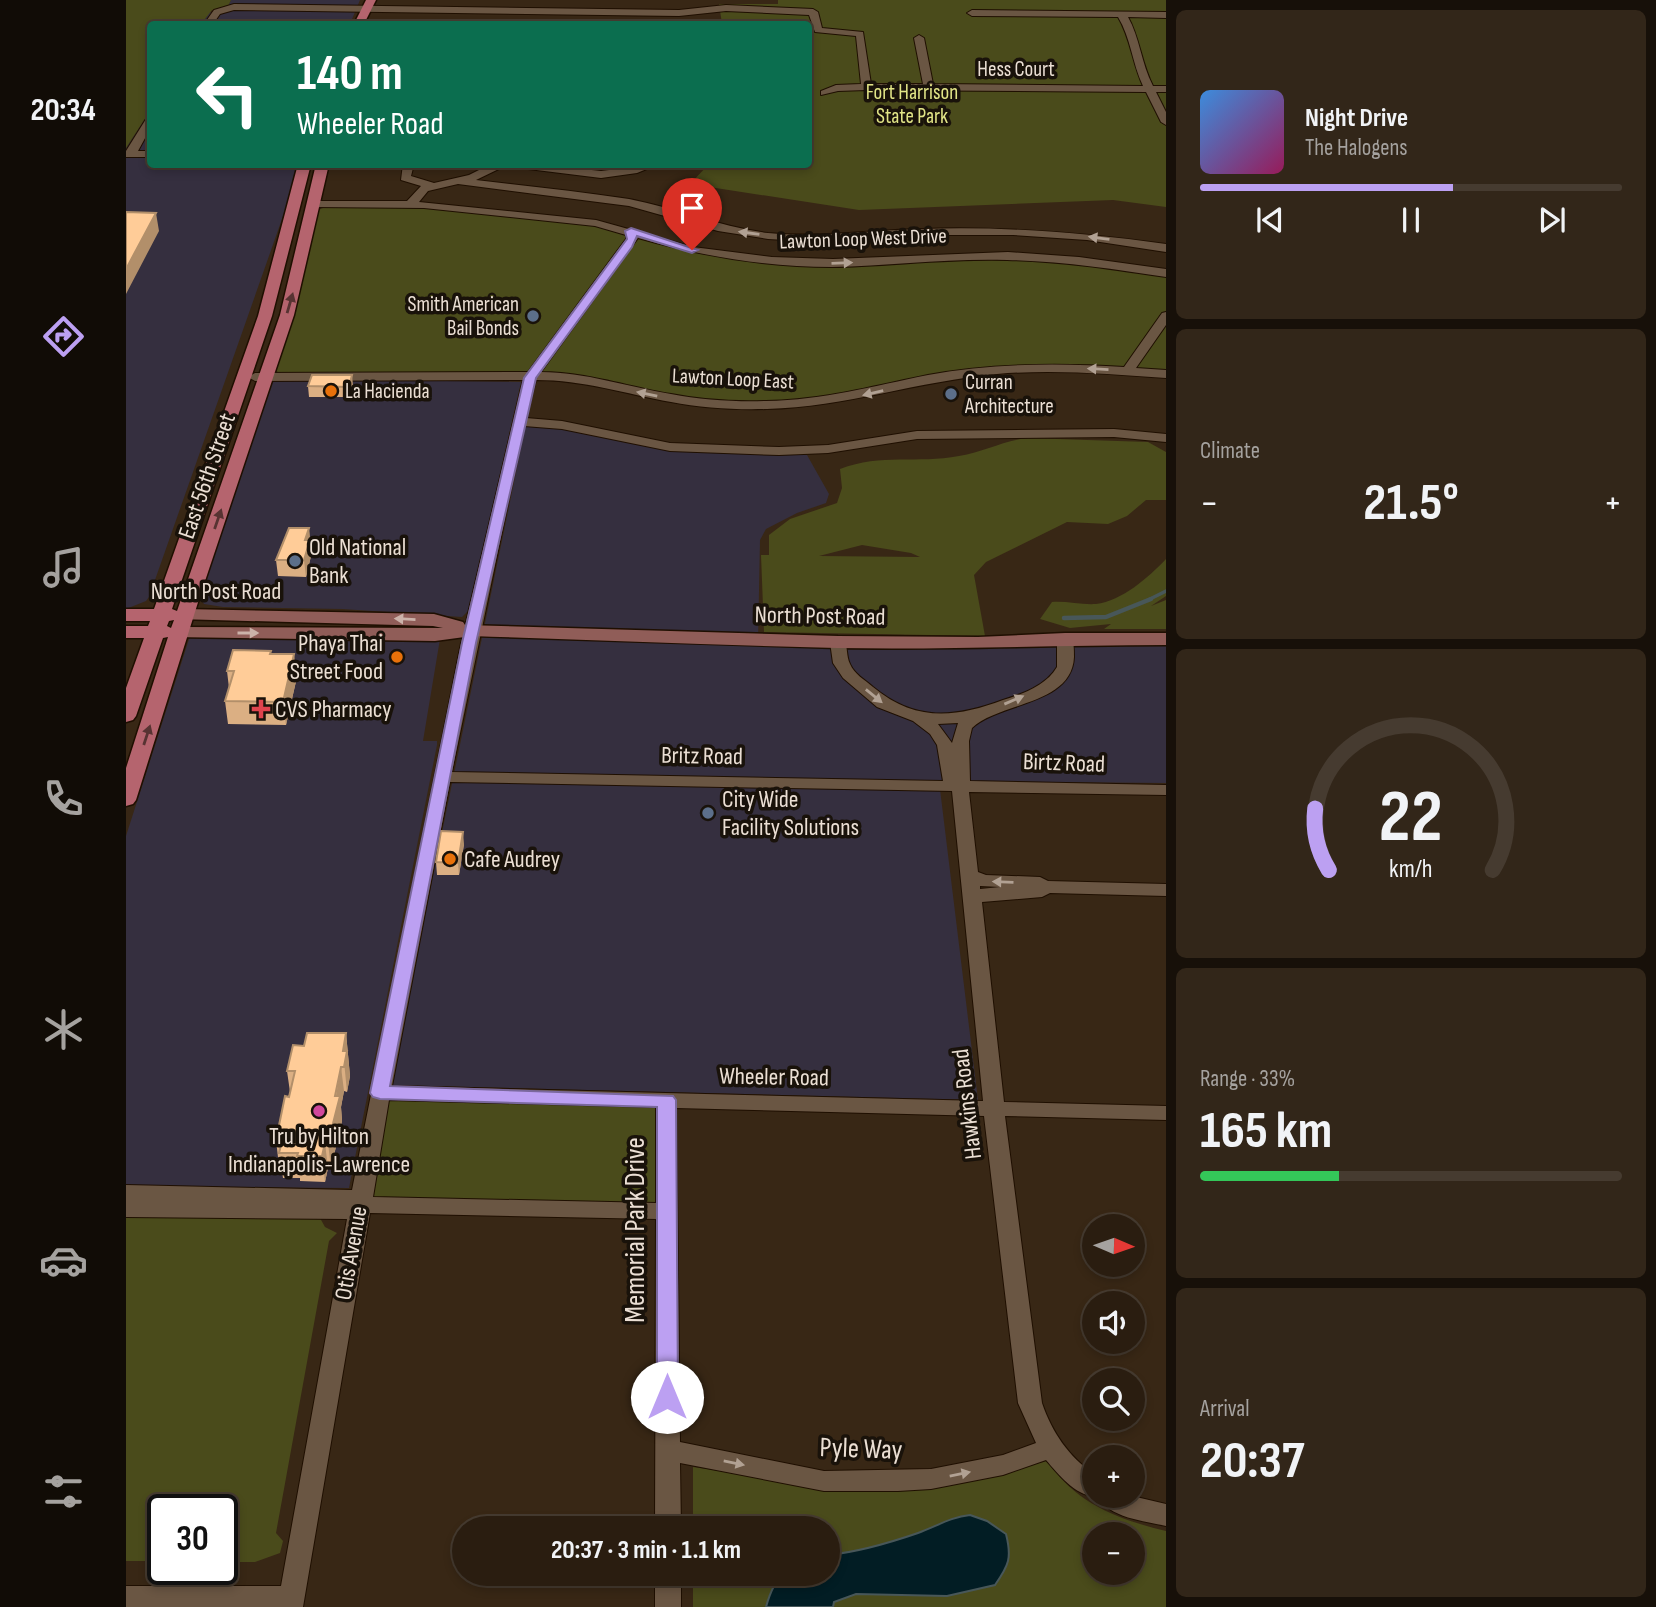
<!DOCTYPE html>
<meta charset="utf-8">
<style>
body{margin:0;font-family:"Sofia Sans Condensed",sans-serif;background:#322619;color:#f1f3f6;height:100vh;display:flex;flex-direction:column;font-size:26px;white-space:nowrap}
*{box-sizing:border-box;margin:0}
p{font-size:23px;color:#a5a29f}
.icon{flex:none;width:38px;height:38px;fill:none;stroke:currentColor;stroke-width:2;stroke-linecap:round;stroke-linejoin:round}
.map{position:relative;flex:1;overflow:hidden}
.side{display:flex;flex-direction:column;gap:10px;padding:10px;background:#171009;width:490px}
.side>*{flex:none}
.banner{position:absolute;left:21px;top:21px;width:665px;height:147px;border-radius:7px;box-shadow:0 4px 10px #0003,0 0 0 2px #463b30;background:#0b6e4f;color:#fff;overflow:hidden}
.needle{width:46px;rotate:92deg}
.buttons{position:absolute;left:956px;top:1214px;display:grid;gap:14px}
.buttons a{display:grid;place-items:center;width:63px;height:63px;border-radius:50%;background:#2a1d10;box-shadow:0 4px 10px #0003,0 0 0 2px #463b30;font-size:35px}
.speed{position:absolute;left:21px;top:1494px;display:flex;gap:14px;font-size:35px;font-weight:700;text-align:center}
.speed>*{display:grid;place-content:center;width:91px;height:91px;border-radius:50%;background:#2a1d10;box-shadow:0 4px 10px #0003,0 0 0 2px #463b30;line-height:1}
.speed .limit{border:4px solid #111;border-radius:10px;background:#fff;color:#111}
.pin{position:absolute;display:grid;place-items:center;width:60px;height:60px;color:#fff;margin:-72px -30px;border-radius:50% 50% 50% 0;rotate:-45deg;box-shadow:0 0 7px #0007}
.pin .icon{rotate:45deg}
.me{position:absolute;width:77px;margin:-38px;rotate:0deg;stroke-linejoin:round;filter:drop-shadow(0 0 5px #0008)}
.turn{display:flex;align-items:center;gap:24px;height:147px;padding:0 35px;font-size:32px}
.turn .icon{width:91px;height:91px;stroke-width:2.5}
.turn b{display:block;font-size:49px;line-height:60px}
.big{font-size:52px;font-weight:700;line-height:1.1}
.side .card{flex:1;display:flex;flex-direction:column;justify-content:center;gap:10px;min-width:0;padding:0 24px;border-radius:10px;background:#322619}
.side .dial{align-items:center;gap:0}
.dial svg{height:182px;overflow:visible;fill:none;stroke:#463b30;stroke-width:7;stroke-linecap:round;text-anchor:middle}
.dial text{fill:#f1f3f6;stroke:none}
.song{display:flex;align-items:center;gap:21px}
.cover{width:84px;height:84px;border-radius:10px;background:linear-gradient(135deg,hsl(210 70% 55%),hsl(330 70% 35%))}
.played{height:7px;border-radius:4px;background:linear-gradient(90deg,#bca0f2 60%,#463b30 60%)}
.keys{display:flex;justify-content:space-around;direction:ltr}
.heat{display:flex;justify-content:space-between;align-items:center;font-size:38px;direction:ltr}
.charge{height:10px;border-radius:5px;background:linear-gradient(90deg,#34c759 33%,#463b30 0)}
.trip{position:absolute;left:326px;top:1516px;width:388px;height:70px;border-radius:35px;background:#2a1d10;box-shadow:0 4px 10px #0003,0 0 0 2px #463b30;font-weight:700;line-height:70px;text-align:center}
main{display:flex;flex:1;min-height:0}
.tabs{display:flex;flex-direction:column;width:126px;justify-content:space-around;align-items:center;background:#110c06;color:#a5a29f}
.tabs .icon{width:49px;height:49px}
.tabs .current{color:#bca0f2}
.tabs b{font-size:32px;color:#f1f3f6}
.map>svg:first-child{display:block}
.commercial{fill:#352f3f}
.green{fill:#4a4b1b;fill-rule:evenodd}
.water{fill:#021d24;stroke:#485759;stroke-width:2}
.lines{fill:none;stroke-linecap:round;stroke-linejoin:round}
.stream-far1{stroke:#485759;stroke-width:3.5}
.stream{stroke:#485759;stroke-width:4.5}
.street-casing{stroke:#1f0f01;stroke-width:2}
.secondary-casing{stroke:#1f0f01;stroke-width:3}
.primary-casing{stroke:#1f0f01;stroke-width:3}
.street{fill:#6a5643;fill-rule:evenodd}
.secondary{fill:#905d58;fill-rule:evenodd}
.primary{fill:#b5646e;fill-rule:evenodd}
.wall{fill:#dbaf83}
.shaded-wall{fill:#b28f6a}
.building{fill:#ffcc98;stroke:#b28f6a;stroke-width:2}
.oneway{fill:#b1a193}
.oneway2{fill:#573332}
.oneway3{fill:#cbb2a9}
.route{fill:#bca0f2;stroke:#7a689d;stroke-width:2}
.service-dot{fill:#5c6f8a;stroke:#19120a;stroke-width:2.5}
.food-dot{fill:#e8710a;stroke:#19120a;stroke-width:2.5}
.health-dot{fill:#e0444e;stroke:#19120a;stroke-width:2.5}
.hotel-dot{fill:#d1479c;stroke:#19120a;stroke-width:2.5}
.labels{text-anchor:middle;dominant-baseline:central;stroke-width:7;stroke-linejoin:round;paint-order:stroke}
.far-street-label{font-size:21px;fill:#ebdfd4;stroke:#19120a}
.far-park-label{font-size:21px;fill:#e2e587;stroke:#19120a}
.far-poi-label{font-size:21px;fill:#ebdfd4;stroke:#19120a;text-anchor:start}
.street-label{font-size:24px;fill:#ebdfd4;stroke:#19120a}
.poi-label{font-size:24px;fill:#ebdfd4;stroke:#19120a;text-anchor:start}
.near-street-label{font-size:28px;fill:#ebdfd4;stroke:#19120a}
</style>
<main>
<nav class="tabs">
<b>20:34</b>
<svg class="icon current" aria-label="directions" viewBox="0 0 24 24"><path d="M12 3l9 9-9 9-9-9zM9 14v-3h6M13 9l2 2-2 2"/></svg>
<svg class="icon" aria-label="music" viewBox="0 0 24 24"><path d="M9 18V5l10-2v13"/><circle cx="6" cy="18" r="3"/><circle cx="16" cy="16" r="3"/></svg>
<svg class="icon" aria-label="phone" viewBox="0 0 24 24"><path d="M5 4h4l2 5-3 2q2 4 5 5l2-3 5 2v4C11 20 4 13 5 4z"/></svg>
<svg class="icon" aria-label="climate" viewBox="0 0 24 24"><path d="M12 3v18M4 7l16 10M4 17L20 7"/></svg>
<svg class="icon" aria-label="car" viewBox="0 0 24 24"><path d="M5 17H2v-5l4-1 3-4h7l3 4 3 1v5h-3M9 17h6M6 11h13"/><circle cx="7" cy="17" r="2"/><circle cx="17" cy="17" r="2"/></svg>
<svg class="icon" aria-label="filters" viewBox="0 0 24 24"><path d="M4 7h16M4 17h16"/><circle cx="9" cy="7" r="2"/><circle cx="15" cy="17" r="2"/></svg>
</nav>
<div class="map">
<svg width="1040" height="1607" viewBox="0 0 1040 1607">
<rect width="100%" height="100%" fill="#382715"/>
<path class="commercial" d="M105,0H234L224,24H75L83,13L102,6Z
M24,111V164L175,165L23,597L20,601L0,609V148Z
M146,379L395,382L343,610L336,617L216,609L97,607L78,604L74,597L79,578Z
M410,423L547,448L681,455L703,494L700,503L671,513L640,529L634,540L632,642L1040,645V783L813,781L852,1100L264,1085L400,424Z
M64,636L314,639L297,741H311V745L223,1188L0,1186V836Z"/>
<path class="green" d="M0,0H105L102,6L86,10L75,24H24V111L0,148Z
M652,0H1040V207L987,200L733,210L564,184L582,165L682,164V24H596L593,4H652Z
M202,206C301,208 401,211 499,232L502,236L403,372L398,375H158L150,371L192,210Z
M506,236L546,245L646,261L882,256L1040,273V374L871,370L711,400L593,404L463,379L404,378Z
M901,438L1022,442L1040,452V500H1020L1001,516L982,524L941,522L860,562L848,575L859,636L638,632L635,555H643V535L664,519L711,503L716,488L714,469C756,453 791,464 833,456C858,452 876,441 901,438ZM736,545L785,553L794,557L693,556Z
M1040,559V596L1025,606L1040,600V629H978L985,624L944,628L914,619L926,602C941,601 956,605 970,604C996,601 1023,577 1040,559Z
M254,1093L540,1100L541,1211L233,1205Z
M0,1214L194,1218L199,1227L211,1233L203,1241L150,1533L157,1541L154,1553L129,1562H96V1510H37V1561H0Z
M921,1461C951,1504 991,1519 1040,1531V1607H567V1573H702V1528H567V1467L658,1480L877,1472ZM968,1535H1006V1573H968Z"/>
<path class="water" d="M844,1515L861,1521L880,1534C886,1558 883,1565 869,1585L821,1596L730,1594L708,1602L707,1607H640C652,1564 663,1573 702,1573V1555C733,1552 763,1543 792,1533C811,1526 825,1517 844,1515Z"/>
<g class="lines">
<path class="stream-far1" d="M1022,600L1040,591"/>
<path class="stream" d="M938,618L980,617L1025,599"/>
<defs>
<path id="street" d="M108,4L553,10L600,5L687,9L692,12L696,28L737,32L745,84H797L788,38L793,35L798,38L807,84L1017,86C1006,63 1005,38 992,17L846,16L841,13L846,10L1040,12V18L1002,17C1014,38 1015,63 1027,86H1040V92H1030L1040,112V125L1035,122L1020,92L740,90L712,91L695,95V91L710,85L735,84L730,36L689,32L683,15L600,11L553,16L108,10L94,14L87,24H78L88,10Z
M24,118V129L12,151H24V157H0V151L20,119Z
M277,164H288L285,176L308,183L343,175L365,164H409L475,171L533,164L511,173L475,178L379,166L350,180C401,186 452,191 503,199C550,208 594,227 642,233C694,238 744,230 796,229C878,226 959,233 1040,244V252L961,240L887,235H795L696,242L642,239L592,231L503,206L332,184L302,191L293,202L470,220L567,247L646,257L707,259L882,252L953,257L1040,269V277C987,269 935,261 881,260C823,258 764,266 706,267C639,267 575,256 512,238L415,372C459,372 502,387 545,394C575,400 610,402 640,401C698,400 747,386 802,375C867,363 933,363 998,367L1036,313L1040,312V325L1010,368L1040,370V378C984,374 927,369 871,374C793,381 719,407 641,409C610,410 575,408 545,402C500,394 457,380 410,380L400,418L436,421L544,443L653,447L702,445L791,431L988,429L1040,434V442L988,437L791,439L702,453L653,455L544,451L436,429L398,426L326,772L817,781L811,745L804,734L787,721L751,707L717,678L707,663L704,642L706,639H718C722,647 720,656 724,664C728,674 739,680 747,687C789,722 829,718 877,700C896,694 920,686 931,667V639L939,634L945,636C948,642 948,649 948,657C946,705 874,702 846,728L843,741L844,781L1040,785V795L843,792L852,872L860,875L914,877L922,881L1040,884V896L924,893L916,897L856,902L878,1102L1040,1106V1120L879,1116L916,1403C926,1432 942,1456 968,1474V1496H971C951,1498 932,1474 920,1460L877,1475L805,1489L772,1491H698L554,1463L555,1528H529L530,1219L244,1213L177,1607H0V1586H155L221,1219L0,1217V1185L226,1190L335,643L397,380L129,381L122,377L129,373L402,372L500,239V235L469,226L298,208L188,207L182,204L188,201H281L295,186L275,180ZM832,723L826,743L812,724ZM324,782L826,791L857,1101L266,1086ZM854,886L874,887L854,889ZM263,1100L530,1107V1203L247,1197ZM550,1108L858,1116L892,1403L910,1443L877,1455L805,1469L698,1471L554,1442Z
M972,1496H1006L1040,1504V1526C1019,1521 982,1518 972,1496Z
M529,1573H555V1607H529Z"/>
<path id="secondary" d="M59,609L308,614L337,622L339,625L712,636L852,637L939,633H1040V645C930,645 821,650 711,648C590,645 468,640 346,636L309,641L46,637L44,633L53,627L317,628L307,626L52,619L50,615L52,611Z"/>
<path id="primary" d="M240,0H250L238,24H228Z
M172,164H185L146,316L46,609L51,611L154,315L190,164H203L168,315L74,596L10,800L7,804L0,806V768L42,637L37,638L10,716L7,720L0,722V688L18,638H0V626H22L24,621H0V609H28L132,316ZM48,620L45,628L41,626L43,621Z"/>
</defs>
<use href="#street" class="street-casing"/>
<use href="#secondary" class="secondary-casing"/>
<use href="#primary" class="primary-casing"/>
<use href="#street" class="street"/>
<use href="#secondary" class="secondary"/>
<use href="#primary" class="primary"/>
</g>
<path class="wall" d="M227,385L224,397H183L182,386Z
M183,528L185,556L180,577L152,576L150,560Z
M145,654L171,677L160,725L102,724L99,701L103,688L101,671Z
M338,844L333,875H311L310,862Z
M220,1033L224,1076L221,1092L218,1091L215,1107L216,1121L205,1168H202L199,1182L174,1181V1178H157L155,1166H153L150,1140L164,1092L161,1071L178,1046Z"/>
<path class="shaded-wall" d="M30,213L33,231L0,294V269Z
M226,375L227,385L224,397L223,387Z
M183,528L185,556L180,577L178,560L179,540Z
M168,654L171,677L160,725L157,702Z
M337,832L338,844L333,875L332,863Z
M220,1033L224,1076L221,1092L217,1051Z
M215,1067L218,1091L215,1107L216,1121L205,1168L202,1143Z
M199,1143L202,1168L199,1182L196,1156Z"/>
<path class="building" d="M0,212L30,213L0,269Z
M186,375H226L223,387L182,386Z
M163,528H183L179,540H184L178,560H150Z
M107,650L145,651L144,654H168L157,702L99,701L108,671H101Z
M315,831L337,832L332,863L310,862Z
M181,1033H220L217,1051H221L218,1067H215L209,1096H214L202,1143H199L196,1156H171L172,1153H153L156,1141L150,1140L159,1096L163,1097L169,1071H161L167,1045L178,1046Z"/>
<defs><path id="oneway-solid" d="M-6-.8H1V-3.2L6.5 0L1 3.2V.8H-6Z" transform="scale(1.75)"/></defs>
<g class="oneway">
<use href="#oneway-solid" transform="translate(623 233) rotate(-172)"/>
<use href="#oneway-solid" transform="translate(973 238) rotate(-173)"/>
<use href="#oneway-solid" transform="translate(716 263) rotate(-2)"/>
<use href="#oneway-solid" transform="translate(972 369) rotate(-177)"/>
<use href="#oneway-solid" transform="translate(747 393) rotate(167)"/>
<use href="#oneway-solid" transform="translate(521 394) rotate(-168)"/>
<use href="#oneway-solid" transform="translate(748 696) rotate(39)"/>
<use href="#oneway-solid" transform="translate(888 700) rotate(-23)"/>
<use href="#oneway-solid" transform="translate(877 882) rotate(-178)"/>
<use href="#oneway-solid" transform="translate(608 1463) rotate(11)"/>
<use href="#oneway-solid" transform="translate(834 1474) rotate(-11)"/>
</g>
<g class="oneway2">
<use href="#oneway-solid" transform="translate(164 303) rotate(-74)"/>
<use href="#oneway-solid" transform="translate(92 519) rotate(-71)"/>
<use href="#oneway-solid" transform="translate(21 735) rotate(-72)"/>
</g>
<g class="oneway3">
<use href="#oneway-solid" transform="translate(279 619) rotate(-177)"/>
<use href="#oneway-solid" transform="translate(122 633)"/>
</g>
<path class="route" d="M505,228L572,250L566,253L511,236L506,247L410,378L350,643L264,1086L547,1096L550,1100L552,1397L549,1403L541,1406L534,1403L531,1397V1107L254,1099L247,1097L244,1093L336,643L398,378L498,243L501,239L499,231Z"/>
<g class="service-dot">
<circle cx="407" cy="316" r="7"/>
<circle cx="825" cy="394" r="7"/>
<circle cx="169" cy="561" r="7"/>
<circle cx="582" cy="813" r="7"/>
</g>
<g class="food-dot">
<circle cx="205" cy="391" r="7"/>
<circle cx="271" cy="657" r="7"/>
<circle cx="324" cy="859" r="7"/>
</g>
<path class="health-dot" d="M131.5 698.5h7v7h7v7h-7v7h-7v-7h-7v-7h7z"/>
<circle class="hotel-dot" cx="193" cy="1111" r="7"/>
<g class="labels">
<g class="far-street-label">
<text x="890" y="69">Hess Court</text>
<text transform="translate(737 239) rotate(-2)">Lawton Loop West Drive</text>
<text transform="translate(607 379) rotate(3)">Lawton Loop East</text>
</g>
<g class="far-park-label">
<text x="786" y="92">Fort Harrison<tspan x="786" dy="24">State Park</tspan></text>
</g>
<g class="far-poi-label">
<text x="393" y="304" text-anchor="end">Smith American<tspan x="393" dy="24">Bail Bonds</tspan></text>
<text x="839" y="382">Curran<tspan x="839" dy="24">Architecture</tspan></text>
<text x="219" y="391">La Hacienda</text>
</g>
<g class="street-label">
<text transform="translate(81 476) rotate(-71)">East 56th Street</text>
<text x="90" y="591">North Post Road</text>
<text transform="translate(694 616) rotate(1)">North Post Road</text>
<text transform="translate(576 756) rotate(1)">Britz Road</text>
<text transform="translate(938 763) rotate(2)">Birtz Road</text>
<text transform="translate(648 1077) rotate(1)">Wheeler Road</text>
<text transform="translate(841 1104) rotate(-97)">Hawkins Road</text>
<text transform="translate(225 1253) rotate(-80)">Otis Avenue</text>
</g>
<g class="poi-label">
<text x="183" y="547">Old National<tspan x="183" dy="28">Bank</tspan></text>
<text x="257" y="643" text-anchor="end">Phaya Thai<tspan x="257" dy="28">Street Food</tspan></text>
<text x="149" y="709">CVS Pharmacy</text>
<text x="596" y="799">City Wide<tspan x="596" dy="28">Facility Solutions</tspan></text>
<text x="338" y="859">Cafe Audrey</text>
<text x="193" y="1136" text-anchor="middle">Tru by Hilton<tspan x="193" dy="28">Indianapolis-Lawrence</tspan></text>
</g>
<g class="near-street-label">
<text transform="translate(509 1230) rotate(-90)">Memorial Park Drive</text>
<text transform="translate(735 1449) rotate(2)">Pyle Way</text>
</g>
</g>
</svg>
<div class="buttons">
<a><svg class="needle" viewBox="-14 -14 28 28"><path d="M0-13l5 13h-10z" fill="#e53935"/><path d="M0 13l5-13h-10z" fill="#a5a29f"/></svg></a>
<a><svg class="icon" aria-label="sound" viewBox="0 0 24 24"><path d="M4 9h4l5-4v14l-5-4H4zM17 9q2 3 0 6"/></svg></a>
<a><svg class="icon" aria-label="search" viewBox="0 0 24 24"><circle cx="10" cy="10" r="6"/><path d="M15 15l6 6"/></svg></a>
<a>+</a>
<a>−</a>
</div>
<div class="speed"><div class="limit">30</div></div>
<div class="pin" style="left:566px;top:250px;background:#d93025"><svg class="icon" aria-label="arrive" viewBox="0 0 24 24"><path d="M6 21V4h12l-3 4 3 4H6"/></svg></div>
<svg class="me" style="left:541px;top:1397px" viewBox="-20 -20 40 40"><circle r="19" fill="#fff"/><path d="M0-13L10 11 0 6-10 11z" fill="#bca0f2"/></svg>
<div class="trip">20:37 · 3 min · 1.1 km</div>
<div class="banner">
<div class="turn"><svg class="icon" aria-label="left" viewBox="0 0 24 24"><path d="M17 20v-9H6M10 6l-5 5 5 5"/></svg><div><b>140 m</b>Wheeler Road</div></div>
</div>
</div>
<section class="side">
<div class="card">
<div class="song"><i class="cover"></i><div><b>Night Drive</b><p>The Halogens</p></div></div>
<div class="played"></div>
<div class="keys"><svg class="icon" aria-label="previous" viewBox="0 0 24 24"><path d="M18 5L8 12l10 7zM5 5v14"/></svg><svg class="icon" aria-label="pause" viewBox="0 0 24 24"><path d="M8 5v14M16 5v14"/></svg><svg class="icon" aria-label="next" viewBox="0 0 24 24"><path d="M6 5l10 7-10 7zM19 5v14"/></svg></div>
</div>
<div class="card"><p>Climate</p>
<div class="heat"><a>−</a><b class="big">21.5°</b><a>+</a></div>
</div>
<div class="card dial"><svg viewBox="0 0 100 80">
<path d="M14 69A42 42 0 1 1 86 69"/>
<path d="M14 69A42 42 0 0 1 8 42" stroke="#bca0f2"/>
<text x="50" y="56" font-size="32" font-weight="700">22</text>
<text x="50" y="72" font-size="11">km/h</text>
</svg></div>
<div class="card"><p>Range · 33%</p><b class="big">165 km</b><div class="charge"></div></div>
<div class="card"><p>Arrival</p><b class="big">20:37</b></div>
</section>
</main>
